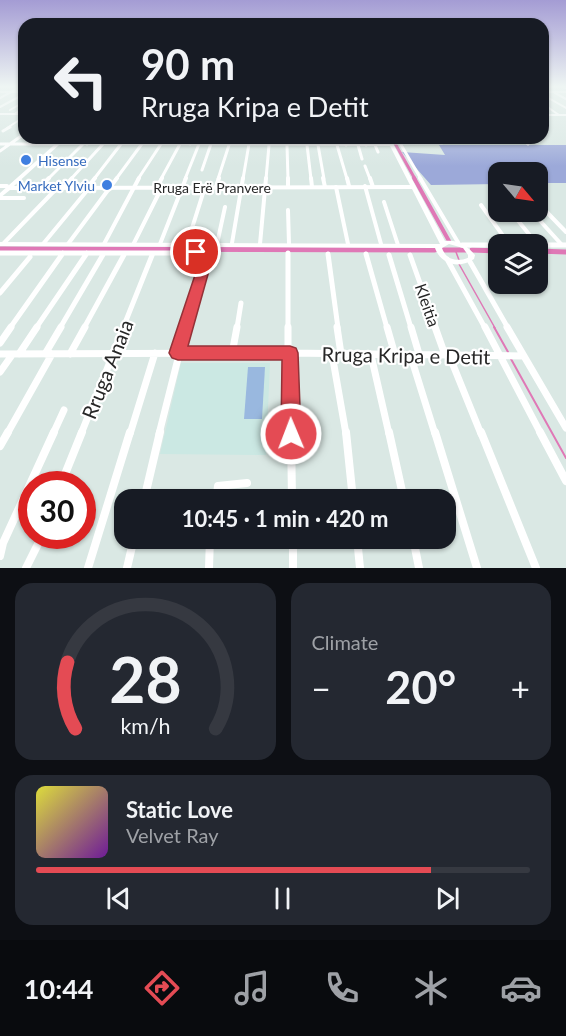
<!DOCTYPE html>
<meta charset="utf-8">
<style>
body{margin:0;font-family:Lato,sans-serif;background:#242831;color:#f1f3f6;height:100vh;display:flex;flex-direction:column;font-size:22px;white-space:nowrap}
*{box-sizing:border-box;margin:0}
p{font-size:20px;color:#9ea1a6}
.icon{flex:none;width:33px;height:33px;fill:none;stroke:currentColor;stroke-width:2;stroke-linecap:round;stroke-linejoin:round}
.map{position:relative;height:568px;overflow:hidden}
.details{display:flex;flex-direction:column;gap:15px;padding:15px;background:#0d0f14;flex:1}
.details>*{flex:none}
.banner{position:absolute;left:18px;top:18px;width:531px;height:126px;border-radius:18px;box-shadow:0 2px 4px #0004;background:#171b24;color:#f1f3f6;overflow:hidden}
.needle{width:39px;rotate:119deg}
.fabs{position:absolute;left:488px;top:162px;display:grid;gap:12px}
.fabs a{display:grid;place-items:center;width:60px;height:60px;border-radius:12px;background:#171b24;box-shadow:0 2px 4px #0004;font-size:30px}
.speed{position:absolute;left:18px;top:471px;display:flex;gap:12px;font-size:30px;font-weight:700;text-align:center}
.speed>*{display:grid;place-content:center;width:78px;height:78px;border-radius:50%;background:#171b24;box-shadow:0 2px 4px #0004;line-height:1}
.speed .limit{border:9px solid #d22;background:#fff;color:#111}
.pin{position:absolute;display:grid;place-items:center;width:51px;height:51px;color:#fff;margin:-26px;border:3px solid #fff;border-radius:50%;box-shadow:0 2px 6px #0007}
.me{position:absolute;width:66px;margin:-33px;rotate:359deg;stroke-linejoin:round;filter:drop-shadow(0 0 4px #0008)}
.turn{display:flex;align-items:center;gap:21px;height:126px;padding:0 24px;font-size:27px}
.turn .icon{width:78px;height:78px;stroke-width:2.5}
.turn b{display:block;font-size:42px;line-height:51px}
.big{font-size:45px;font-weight:700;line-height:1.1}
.details .widget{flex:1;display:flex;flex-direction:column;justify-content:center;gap:9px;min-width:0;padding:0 21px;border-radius:18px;background:#242831}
.details .dial{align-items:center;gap:0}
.dial svg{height:156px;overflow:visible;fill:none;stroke:#363941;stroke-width:7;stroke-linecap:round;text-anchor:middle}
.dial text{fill:#f1f3f6;stroke:none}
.song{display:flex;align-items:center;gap:18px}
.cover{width:72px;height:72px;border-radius:9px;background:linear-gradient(135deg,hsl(60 70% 55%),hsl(280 70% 35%))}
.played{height:6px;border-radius:3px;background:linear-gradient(90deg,#e44b54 80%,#363941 80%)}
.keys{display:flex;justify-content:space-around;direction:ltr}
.heat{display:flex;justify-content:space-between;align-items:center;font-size:33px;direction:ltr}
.details .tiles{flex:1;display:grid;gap:15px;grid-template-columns:1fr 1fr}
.widget:last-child{grid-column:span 2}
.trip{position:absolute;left:114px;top:489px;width:342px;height:60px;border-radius:18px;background:#171b24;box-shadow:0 2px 4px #0004;font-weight:700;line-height:60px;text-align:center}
.tab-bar{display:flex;height:96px;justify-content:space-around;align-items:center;background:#090b0e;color:#9ea1a6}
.tab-bar .icon{width:42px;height:42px}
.tab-bar .selected{color:#e44b54}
.tab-bar b{font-size:27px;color:#f1f3f6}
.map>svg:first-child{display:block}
.education{fill:#cbe8e3}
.green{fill:#9ca9d9}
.pitch{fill:#99b8df}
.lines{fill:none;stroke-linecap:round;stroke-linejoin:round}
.stream-far1{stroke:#df78b6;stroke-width:1.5}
.stream{stroke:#df78b6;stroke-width:2}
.canal-far2{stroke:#df78b6;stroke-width:3}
.canal-far1{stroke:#df78b6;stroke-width:4}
.canal{stroke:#df78b6;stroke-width:5}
.street-far5{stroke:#fff;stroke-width:2}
.street-far4{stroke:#fff;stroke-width:3}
.street-far3{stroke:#fff;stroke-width:4}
.street-far2{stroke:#fff;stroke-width:5}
.street-far1{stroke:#fff;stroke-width:7}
.street{stroke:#fff;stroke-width:8}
.secondary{fill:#fff;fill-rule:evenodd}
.route{fill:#e44b54;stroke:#943137;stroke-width:1.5}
.shop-dot{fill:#3f7fe0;stroke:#fff;stroke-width:2}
.labels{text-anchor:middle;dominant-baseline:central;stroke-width:4.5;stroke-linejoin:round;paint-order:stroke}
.far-shop-label{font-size:14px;fill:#366cbe;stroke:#fff;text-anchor:start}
.far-street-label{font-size:14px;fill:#272727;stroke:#fff}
.street-label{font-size:16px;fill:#272727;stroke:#fff}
.near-street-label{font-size:20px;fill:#272727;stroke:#fff}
</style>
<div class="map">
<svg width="566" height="568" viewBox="0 0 566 568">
<rect width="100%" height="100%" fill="#dae8e4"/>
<path class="education" d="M181,363H270L266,455L160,454Z"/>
<path class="green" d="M439,145H566V183H537V172H498V184L431,185L402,152L445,155Z"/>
<path class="pitch" d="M248,367H265L262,419H244Z"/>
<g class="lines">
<path class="stream-far1" d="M459,249L456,252L459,260
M459,264L495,328"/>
<path class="stream" d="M494,327L508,352
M511,359L566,458"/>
<path class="canal-far2" d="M392,138L415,179"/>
<path class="canal-far1" d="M414,178L449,241"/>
<path class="canal" d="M0,249L435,250
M441,250H466
M472,250L498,251
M537,251L566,252"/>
<path class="street-far5" d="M563,87L566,88
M543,92H566
M555,93L566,99
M543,95L566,108
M0,98L20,87
M543,104L559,115
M0,107L24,94
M10,110L24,102
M16,113L24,107
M543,115H566
M7,128L24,117"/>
<path class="street-far4" d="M3,131L10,127
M344,138L346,145
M364,138L366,145
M397,138L421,179
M521,138L528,144
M391,143H442
M0,144H54
M87,144L93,138
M190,144L193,138
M287,145L288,179
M307,145L311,179
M318,145L324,179
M337,145L347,179
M358,145L362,159
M375,145L378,152
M0,151L24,134
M365,166L370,179
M202,170L213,138
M48,179L83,144
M71,179L103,144
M94,179L121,144
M116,179L144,141
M138,179L161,144
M161,179L180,144
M185,179L199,144
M218,179L229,145
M243,179L250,138
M266,179L269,145"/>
<path class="street-far3" d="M288,178V187
M311,178L312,187
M323,178L325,187
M347,178L349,186
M370,178L373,187
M420,178L459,244
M0,186H7
M365,186L381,244
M157,187L162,178
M216,187L219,178
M336,187L348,244
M39,188L49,178
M63,188L72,178
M87,188L95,178
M493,191L498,197
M0,198H24
M384,202L398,245
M537,202L566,232
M481,205L509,244
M288,210L289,244
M511,212L537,244
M532,212L562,245
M134,243L162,187
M232,243L243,178
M3,244L57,188
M43,244L90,187
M68,244L117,178
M104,244L139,178
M160,244L186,178
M187,244L205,187
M217,244L225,207
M260,244L266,178"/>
<path class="street-far2" d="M462,245H566
M0,253H196
M288,253V328
M328,254L338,328
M366,254L387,328
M389,255L411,328
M410,255L436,328
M447,259L485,328
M469,260L508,328
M0,293L30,257
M10,328L63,253
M36,328L87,253
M60,328L104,253
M84,328L125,253
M123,328L153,253
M186,328L206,260L196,253L198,244
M237,328L241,303"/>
<path class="street-far1" d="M288,327V353
M337,327L341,354
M387,327L395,355
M411,327L419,354
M435,327L445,355
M485,327L541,434
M507,327L566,428
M0,343L11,327
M290,353L291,434
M0,354L288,353L523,356
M19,354L37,327
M45,354L61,327
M70,354L85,327
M232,354L237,327
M332,354L346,434
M410,354L435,434
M371,355L389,434
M449,355L481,434
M0,372L12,355
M7,434L52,354
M53,434L64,410
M81,434L124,327
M130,434L155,353
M159,434L186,327"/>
<path class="street" d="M291,432L292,500
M346,432L353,500
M389,432L404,500
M435,432L477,568
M481,432L536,568
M540,432L566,481
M0,446L8,432
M61,484L82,432
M144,500L160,432
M216,500L218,486L247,483
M293,538V568
M357,538L360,568
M413,538L419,568
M0,556L3,543L54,432
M26,568L42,536
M88,568L130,432
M127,568L134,538
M209,568L210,538"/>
<path class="secondary" d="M0,91H24V93H0Z
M0,113H24V115H0Z
M62,138H67L62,143L389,144L386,138H390L445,241C457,239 468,246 475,255L474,259C460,269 441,265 435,248L0,246V242L440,244L412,189L10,190L0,198V193ZM59,145L390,146L410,185L14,186ZM449,244L463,248L468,255V258C457,262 446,260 442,248Z"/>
</g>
<linearGradient id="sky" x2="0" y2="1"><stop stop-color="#a49cd4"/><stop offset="0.52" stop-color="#eef5f3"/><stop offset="1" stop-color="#eef5f3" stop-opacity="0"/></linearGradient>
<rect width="566" height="166" fill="url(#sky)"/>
<path class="route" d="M196,248L212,260L188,346H290L296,348L298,353L301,434L298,441L291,444L284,441L281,434L282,360H178L172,358L169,353L198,266L199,261L190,252Z"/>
<g class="shop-dot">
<circle cx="26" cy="160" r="6"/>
<circle cx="107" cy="185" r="6"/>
</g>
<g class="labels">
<g class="far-shop-label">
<text x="38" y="160">Hisense</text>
<text x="95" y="185" text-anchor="end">Market Ylviu</text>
</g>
<g class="far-street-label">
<text x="212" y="187">Rruga Erë Pranvere</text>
</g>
<g class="street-label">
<text transform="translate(428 305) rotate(71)">Kleitia</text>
</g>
<g class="near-street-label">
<text transform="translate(406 355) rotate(1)">Rruga Kripa e Detit</text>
<text transform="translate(107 369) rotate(-68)">Rruga Anaia</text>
</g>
</g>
</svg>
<div class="fabs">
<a><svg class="needle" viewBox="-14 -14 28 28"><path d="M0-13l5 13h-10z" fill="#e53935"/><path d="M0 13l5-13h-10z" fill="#9ea1a6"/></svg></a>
<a><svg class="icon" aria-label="layers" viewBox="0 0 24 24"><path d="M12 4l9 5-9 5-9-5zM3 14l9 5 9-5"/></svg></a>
</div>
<div class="speed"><div class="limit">30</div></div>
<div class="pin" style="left:196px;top:252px;background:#d93025"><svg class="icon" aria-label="arrive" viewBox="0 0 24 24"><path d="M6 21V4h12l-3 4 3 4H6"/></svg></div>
<svg class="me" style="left:291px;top:434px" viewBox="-20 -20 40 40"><circle r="17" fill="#e44b54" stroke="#fff" stroke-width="3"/><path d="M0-11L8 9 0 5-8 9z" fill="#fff"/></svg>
<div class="trip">10:45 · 1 min · 420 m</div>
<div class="banner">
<div class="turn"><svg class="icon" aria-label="left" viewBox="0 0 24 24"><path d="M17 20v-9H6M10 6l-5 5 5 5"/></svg><div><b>90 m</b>Rruga Kripa e Detit</div></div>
</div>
</div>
<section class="details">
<div class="tiles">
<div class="widget dial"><svg viewBox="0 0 100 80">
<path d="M14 69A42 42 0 1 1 86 69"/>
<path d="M14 69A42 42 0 0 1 10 35" stroke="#e44b54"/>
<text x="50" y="56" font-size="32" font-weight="700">28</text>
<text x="50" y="72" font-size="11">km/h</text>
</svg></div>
<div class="widget"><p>Climate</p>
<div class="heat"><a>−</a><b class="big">20°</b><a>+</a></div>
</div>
<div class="widget">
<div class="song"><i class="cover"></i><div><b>Static Love</b><p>Velvet Ray</p></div></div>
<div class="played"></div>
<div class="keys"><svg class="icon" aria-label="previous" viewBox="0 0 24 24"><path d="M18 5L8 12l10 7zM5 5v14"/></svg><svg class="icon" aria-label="pause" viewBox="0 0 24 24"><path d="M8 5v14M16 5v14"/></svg><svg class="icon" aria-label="next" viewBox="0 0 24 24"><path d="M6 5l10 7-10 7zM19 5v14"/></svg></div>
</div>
</div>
</section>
<nav class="tab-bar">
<b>10:44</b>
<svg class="icon selected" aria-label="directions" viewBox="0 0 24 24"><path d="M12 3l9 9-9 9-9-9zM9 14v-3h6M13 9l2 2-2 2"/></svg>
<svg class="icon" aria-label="music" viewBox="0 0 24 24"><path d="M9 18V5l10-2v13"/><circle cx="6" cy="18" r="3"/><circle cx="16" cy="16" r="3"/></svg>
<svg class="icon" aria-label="phone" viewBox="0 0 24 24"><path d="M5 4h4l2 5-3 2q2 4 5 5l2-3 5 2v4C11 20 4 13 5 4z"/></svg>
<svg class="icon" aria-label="climate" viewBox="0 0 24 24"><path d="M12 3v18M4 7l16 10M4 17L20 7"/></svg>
<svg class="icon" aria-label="car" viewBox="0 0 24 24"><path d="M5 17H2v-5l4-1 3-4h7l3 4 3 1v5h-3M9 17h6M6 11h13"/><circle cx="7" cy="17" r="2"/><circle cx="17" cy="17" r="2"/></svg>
</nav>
